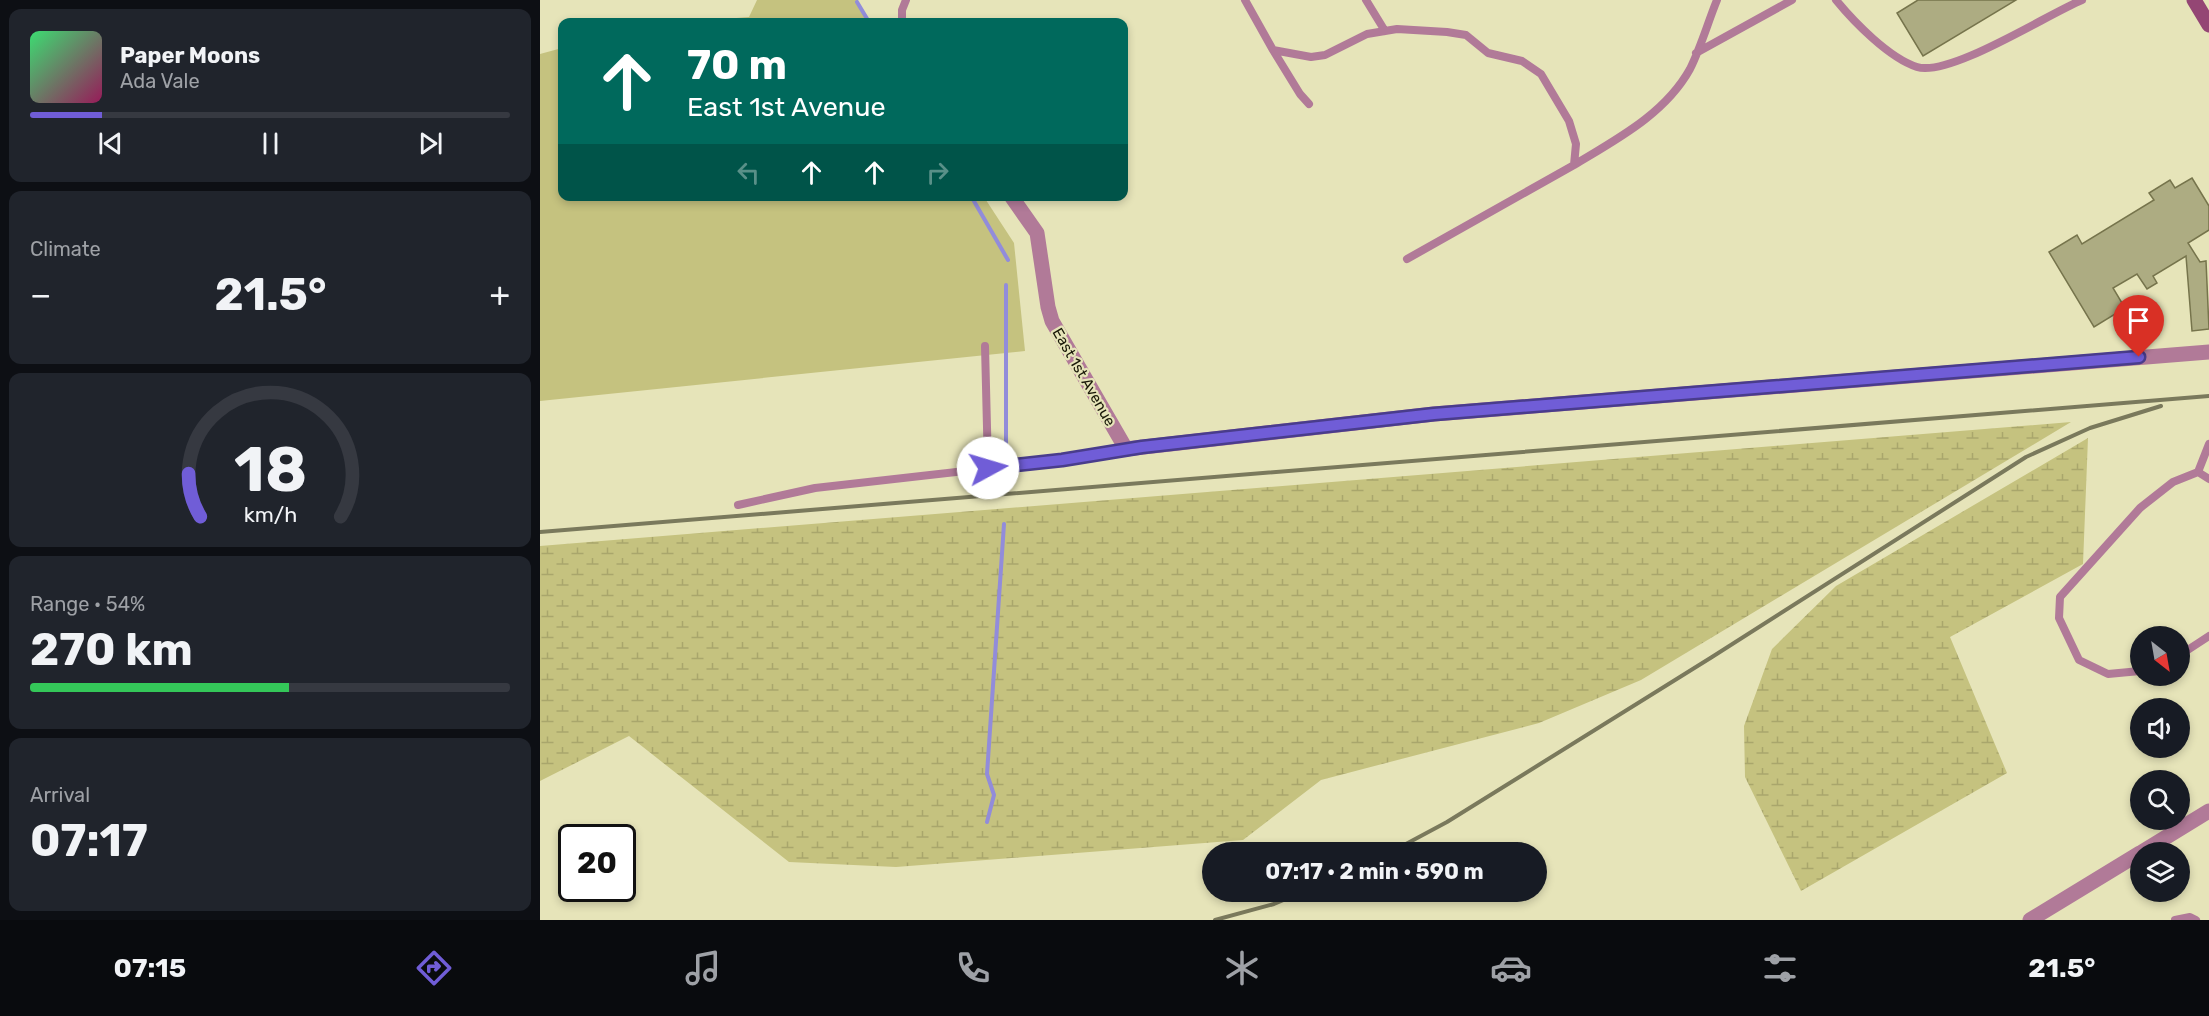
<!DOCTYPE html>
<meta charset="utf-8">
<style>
body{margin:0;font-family:Rubik,sans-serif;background:#20242c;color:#f1f3f6;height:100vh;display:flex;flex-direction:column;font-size:22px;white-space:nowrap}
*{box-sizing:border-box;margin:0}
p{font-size:20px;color:#9ea1a6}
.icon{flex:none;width:33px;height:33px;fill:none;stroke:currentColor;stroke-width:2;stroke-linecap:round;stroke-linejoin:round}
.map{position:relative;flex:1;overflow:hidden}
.drawer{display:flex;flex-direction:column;gap:9px;padding:9px;background:#0d0f14;width:540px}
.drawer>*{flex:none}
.banner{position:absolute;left:18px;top:18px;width:570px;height:183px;border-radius:12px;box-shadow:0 3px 9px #0003;background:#00695c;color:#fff;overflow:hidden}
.needle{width:39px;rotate:149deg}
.fabs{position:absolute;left:1590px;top:626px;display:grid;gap:12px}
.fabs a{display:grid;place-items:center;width:60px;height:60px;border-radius:50%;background:#171b24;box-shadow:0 3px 9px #0003;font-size:30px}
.speed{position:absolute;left:18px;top:824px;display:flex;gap:12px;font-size:30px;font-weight:700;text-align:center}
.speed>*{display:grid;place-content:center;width:78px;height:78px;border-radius:50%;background:#171b24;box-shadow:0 3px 9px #0003;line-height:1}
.speed .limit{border:3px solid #111;border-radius:9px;background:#fff;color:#111}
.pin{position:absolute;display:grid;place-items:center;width:51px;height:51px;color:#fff;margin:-62px -26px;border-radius:50% 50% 50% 0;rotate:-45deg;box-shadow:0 0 6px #0007}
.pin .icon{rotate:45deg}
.me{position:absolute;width:66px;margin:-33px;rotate:84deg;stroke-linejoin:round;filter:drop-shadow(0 0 4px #0008)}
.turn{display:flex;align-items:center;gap:21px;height:126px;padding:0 30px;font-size:27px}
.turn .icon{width:78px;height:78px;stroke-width:2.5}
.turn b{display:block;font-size:42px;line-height:51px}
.lanes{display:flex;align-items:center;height:57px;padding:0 30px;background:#0003;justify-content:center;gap:30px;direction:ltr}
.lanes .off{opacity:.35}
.big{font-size:45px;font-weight:700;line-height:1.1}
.drawer .widget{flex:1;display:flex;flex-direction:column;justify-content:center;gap:9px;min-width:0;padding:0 21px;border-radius:12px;background:#20242c}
.drawer .dial{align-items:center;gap:0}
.dial svg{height:156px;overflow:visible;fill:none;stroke:#363941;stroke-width:7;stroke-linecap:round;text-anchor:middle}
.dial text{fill:#f1f3f6;stroke:none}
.song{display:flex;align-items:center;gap:18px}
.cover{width:72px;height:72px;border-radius:9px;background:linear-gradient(135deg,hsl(140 70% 55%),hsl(330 70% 35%))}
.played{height:6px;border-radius:3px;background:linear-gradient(90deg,#705dd7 15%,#363941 15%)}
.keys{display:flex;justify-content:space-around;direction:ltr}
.heat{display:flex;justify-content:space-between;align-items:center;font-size:33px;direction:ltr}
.charge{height:9px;border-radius:4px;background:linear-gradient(90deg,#34c759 54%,#363941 0)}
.trip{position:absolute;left:662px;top:842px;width:345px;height:60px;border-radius:30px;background:#171b24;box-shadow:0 3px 9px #0003;font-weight:700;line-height:60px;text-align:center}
.dock{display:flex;height:96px;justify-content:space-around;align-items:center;background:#090b0e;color:#9ea1a6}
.dock .icon{width:42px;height:42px}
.dock .selected{color:#705dd7}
.dock b{font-size:27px;color:#f1f3f6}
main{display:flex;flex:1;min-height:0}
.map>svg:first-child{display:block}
.green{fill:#c5c27f}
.wetland{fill:url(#wetland-marsh)}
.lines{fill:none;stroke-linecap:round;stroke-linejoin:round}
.stream{stroke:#928cda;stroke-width:4}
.building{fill:#adac82;stroke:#76744c;stroke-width:1.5}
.service{stroke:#b17a98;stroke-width:8}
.minor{stroke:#b17a98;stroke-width:15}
.secondary{stroke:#944674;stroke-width:15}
.rail{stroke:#7a795c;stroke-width:4}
.route-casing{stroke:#493c8c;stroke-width:15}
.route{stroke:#705dd7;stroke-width:10}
.labels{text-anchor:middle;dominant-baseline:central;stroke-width:4.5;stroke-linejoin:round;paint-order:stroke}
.street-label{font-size:15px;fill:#191808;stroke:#e6e4b9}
</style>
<main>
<section class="drawer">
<div class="widget">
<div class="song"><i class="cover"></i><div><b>Paper Moons</b><p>Ada Vale</p></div></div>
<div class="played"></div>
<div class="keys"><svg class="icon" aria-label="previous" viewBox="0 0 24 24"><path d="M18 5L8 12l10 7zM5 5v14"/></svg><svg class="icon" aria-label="pause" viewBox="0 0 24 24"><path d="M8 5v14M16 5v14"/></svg><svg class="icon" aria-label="next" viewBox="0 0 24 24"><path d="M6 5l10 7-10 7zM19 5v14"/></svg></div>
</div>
<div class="widget"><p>Climate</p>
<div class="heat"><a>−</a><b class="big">21.5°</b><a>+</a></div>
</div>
<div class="widget dial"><svg viewBox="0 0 100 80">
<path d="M14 69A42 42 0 1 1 86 69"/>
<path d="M14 69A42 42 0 0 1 8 47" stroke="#705dd7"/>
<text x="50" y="56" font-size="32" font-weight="700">18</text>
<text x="50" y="72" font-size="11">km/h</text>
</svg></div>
<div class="widget"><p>Range · 54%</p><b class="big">270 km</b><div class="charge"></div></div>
<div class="widget"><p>Arrival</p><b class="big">07:17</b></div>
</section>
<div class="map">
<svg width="1669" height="920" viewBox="0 0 1669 920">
<defs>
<pattern id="wetland-marsh" width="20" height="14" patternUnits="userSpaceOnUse" patternTransform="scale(1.5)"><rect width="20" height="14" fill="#c5c27f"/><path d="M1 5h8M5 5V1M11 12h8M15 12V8" fill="none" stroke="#a9a66c"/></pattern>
</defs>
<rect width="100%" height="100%" fill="#e6e4b9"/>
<path class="green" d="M217,0H316L331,22H146L209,17Z
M22,48V196L444,197L474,243L485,351L0,401V54Z"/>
<path class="wetland" d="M1531,422L1101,680L999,723L781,780L703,840L356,867L249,862L89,736L0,781V546Z
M1548,438L1543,564L1410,637L1467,773L1261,891L1205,777L1204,726L1232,649L1296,586Z"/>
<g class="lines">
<path class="stream" d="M317,2L329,22
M431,196L468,260
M466,285V447
M447,822L454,795L447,774L464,524"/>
</g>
<path class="building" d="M1378,0H1476L1383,56L1357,13Z
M1652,178L1669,206V230L1648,243L1660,262L1666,261L1669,329L1652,331L1646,256L1613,276L1617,283L1607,289L1597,274L1573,288L1585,308L1554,327L1509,252L1537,235L1542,244L1614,200L1609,193L1630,180L1635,188Z"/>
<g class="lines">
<path class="service" d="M705,0L733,50L771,57L785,55L827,34L857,29L907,32L926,35L948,53L982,61L1001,74L1029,121L1036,144L1034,165L867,259
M826,0L845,31
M1296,0C1314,22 1349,58 1377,67C1410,77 1506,15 1542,0
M362,22V10L366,0
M733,50L760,94L769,104
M1156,53L1252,0
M1034,165C1077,139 1125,114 1150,69C1161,47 1168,22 1177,0
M445,346L448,468
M1658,472L1669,479
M198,505L275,488L522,460L586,449
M1640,655L1669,636
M1600,671L1568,674L1539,660L1519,618L1520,597L1600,508L1633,482L1658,472L1669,444
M1635,920L1650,917L1656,920"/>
<path class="minor" d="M471,196L497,233L508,307L512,321L586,449L894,414L1669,352
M1602,852L1669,811
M1490,920L1600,853"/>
<path class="secondary" d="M1654,0L1669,25"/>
<path class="rail" d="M0,532L1669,396
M851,852L907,822L1172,657L1486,457L1550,428L1621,406
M675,920L734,904L765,891"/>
</g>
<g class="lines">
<defs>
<path id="route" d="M448,468L522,460L602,447L894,414L1599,357"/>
</defs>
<use href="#route" class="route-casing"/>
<use href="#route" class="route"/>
</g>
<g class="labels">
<g class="street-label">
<text transform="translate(544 377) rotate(60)">East 1st Avenue</text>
</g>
</g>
</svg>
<div class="fabs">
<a><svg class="needle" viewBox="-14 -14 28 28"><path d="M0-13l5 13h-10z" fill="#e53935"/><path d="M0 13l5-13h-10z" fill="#9ea1a6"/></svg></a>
<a><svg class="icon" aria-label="sound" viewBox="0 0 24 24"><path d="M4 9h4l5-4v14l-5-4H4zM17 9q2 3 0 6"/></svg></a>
<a><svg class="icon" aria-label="search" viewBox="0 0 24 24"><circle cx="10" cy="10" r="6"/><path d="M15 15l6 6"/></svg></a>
<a><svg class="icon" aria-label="layers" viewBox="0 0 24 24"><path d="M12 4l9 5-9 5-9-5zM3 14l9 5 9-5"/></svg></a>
</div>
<div class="speed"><div class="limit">20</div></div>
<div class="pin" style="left:1599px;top:357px;background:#d93025"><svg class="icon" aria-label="arrive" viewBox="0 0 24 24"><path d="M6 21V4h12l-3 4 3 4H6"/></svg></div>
<svg class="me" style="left:448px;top:468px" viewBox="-20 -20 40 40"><circle r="19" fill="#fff"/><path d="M0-13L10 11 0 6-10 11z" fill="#705dd7"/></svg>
<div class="trip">07:17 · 2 min · 590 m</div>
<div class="banner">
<div class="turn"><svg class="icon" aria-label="ahead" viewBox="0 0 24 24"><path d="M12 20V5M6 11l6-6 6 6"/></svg><div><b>70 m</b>East 1st Avenue</div></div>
<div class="lanes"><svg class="icon off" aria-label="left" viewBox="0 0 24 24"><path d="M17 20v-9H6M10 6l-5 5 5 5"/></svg><svg class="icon" aria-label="ahead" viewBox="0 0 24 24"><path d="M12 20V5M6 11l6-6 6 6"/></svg><svg class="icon" aria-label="ahead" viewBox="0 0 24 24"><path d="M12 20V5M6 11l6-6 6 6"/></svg><svg class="icon off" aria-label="right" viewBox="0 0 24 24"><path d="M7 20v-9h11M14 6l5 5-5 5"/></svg></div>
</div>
</div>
</main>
<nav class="dock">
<b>07:15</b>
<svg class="icon selected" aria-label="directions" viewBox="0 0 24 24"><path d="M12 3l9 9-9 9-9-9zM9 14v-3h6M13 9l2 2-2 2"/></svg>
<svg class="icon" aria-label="music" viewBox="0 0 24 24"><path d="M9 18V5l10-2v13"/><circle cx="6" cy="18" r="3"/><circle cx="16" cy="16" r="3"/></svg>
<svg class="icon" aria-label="phone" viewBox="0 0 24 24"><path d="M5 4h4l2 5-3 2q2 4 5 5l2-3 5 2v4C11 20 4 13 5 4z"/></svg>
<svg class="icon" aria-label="climate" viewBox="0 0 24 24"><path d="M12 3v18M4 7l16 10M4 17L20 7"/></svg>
<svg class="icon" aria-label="car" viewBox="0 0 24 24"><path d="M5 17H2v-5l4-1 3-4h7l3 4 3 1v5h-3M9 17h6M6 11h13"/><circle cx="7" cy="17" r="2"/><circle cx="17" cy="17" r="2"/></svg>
<svg class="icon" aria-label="filters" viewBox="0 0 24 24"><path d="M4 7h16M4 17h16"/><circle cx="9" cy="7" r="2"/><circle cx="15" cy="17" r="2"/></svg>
<b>21.5°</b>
</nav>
